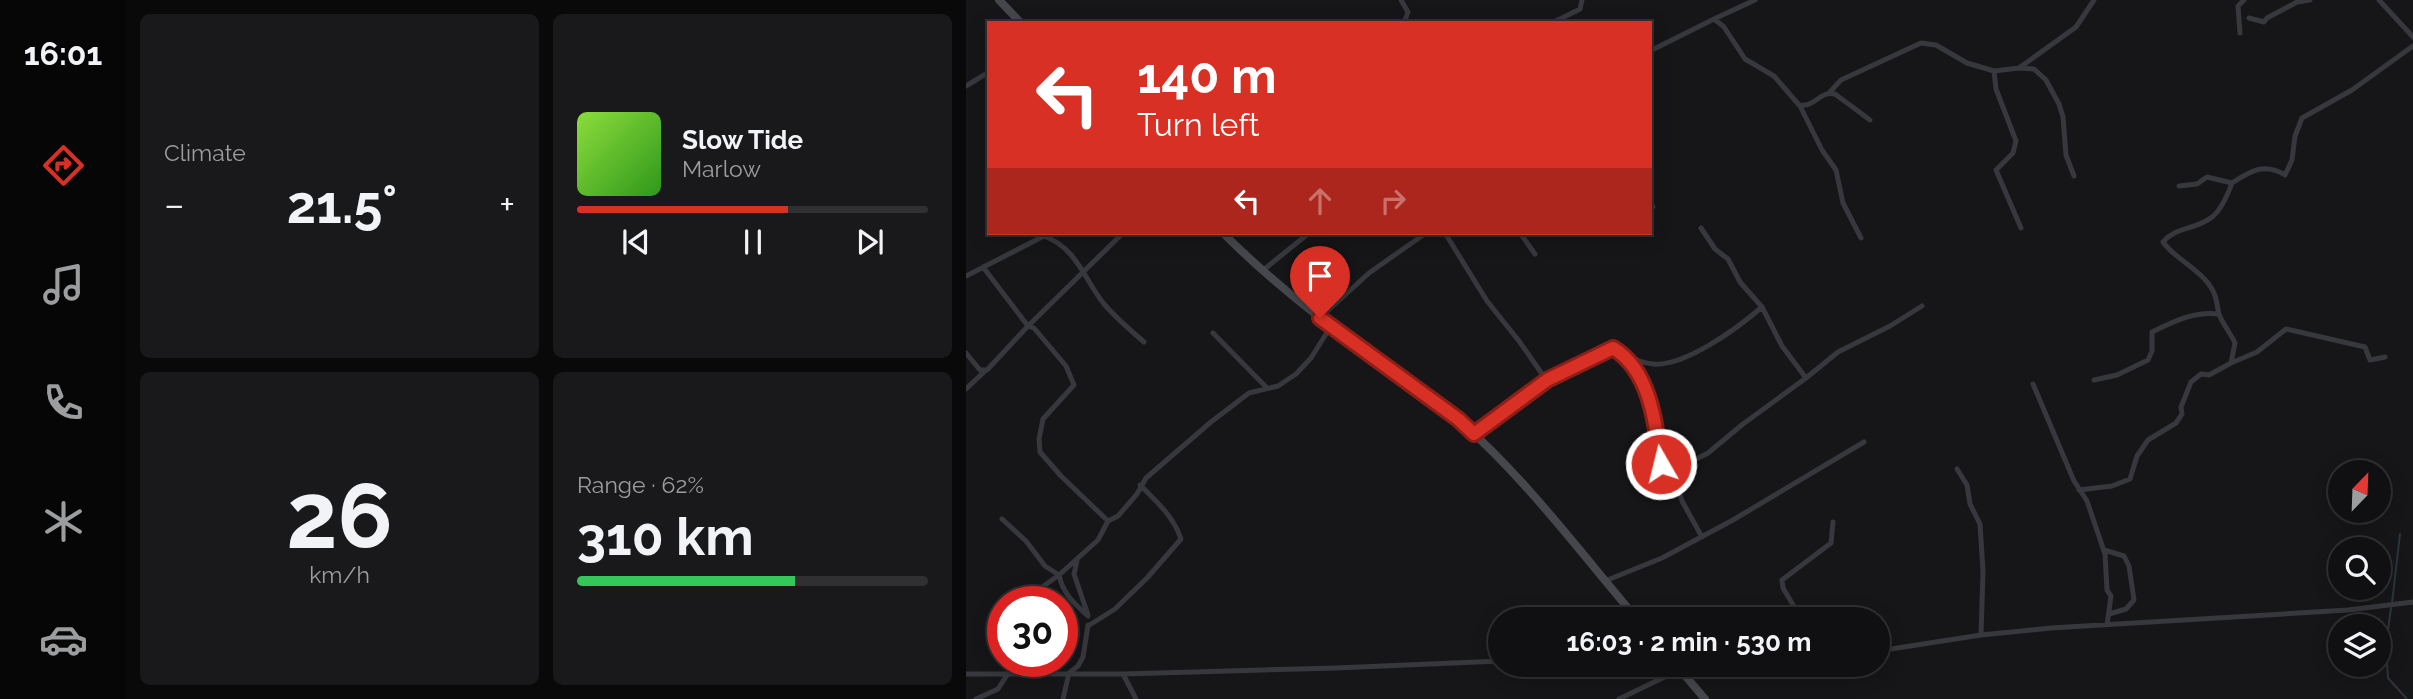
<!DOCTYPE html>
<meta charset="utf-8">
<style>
body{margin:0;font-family:Raleway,sans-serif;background:#19191b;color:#f1f3f6;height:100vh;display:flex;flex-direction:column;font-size:26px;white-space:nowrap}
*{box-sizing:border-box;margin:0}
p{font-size:23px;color:#9c9d9f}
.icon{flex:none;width:38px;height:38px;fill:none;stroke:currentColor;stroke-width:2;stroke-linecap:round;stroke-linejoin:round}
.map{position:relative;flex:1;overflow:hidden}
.details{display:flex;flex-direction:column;gap:14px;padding:14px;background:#09090a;width:840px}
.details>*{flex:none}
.top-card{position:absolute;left:21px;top:21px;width:665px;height:214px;border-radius:0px;box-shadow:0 4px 18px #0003,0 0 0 2px #303032;background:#d93025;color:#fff;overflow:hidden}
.needle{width:46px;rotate:23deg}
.buttons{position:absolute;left:1362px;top:460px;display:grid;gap:14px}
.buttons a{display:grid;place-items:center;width:63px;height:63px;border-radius:50%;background:#101012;box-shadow:0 4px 18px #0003,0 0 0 2px #303032;font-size:35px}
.speed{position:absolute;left:21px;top:586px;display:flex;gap:14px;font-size:35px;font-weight:700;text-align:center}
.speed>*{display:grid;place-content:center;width:91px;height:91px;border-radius:50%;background:#101012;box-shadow:0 4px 18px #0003,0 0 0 2px #303032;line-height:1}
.speed .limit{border:10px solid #d22;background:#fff;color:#111}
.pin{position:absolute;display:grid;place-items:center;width:60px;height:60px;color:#fff;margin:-72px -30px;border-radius:50% 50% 50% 0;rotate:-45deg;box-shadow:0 0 7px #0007}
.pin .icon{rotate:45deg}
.me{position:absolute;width:77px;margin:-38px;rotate:352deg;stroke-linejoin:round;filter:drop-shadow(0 0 5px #0008)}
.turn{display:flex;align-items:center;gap:24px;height:147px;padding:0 35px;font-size:32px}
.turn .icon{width:91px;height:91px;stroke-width:2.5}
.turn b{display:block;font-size:49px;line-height:60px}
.lanes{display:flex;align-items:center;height:66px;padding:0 35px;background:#0003;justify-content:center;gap:35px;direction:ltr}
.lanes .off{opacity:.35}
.big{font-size:52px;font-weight:700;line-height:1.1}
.details .widget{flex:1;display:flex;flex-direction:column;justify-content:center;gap:10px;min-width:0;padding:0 24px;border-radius:10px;background:#19191b}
.details .dial{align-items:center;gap:0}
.dial b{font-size:91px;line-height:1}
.song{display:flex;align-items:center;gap:21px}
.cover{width:84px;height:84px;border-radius:10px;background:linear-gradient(135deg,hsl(90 70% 55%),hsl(110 70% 35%))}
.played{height:7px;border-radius:4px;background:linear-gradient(90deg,#d93025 60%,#303032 60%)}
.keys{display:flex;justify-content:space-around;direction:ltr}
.heat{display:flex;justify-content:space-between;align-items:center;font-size:38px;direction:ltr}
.charge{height:10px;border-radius:5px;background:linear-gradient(90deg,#34c759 62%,#303032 0)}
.details .tiles{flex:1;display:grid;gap:14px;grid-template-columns:repeat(2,1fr)}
.trip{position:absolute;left:522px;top:607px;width:402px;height:70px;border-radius:35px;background:#101012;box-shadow:0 4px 18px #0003,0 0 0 2px #303032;font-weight:700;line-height:70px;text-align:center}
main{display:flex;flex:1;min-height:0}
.tabs{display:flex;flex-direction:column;width:126px;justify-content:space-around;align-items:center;background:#060607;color:#9c9d9f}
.tabs .icon{width:49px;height:49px}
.tabs .selected{color:#d93025}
.tabs b{font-size:32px;color:#f1f3f6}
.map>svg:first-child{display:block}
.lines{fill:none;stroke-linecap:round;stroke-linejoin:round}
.stream{stroke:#2c353c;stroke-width:2}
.minor{stroke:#37383d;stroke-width:5}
.secondary{stroke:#45474d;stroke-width:8}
.route-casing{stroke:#8d1f18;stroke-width:18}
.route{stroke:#d93025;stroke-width:12}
</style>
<main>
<nav class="tabs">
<b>16:01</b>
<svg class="icon selected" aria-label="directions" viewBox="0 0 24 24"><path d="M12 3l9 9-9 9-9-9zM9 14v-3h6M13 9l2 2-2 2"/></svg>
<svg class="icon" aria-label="music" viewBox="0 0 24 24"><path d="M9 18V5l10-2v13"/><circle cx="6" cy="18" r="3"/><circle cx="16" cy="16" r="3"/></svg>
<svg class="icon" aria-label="phone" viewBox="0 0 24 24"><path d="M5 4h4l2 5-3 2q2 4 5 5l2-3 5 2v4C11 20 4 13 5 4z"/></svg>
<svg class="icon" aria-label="climate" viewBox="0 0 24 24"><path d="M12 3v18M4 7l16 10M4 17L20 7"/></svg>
<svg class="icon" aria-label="car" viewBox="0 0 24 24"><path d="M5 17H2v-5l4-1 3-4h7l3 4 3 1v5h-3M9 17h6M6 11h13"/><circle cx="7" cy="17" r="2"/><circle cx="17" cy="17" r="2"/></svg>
</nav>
<section class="details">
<div class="tiles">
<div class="widget"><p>Climate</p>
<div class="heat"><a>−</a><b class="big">21.5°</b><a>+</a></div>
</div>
<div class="widget">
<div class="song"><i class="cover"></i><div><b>Slow Tide</b><p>Marlow</p></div></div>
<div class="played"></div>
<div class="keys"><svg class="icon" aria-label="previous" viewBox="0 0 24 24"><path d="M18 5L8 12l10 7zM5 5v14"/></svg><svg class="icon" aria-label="pause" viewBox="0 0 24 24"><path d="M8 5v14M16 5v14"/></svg><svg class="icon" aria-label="next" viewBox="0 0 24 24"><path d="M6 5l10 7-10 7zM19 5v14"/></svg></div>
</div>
<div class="widget dial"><b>26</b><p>km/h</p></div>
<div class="widget"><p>Range · 62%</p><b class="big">310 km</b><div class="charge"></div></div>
</div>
</section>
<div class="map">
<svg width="1447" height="699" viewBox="0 0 1447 699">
<rect width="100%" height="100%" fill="#161618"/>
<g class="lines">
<path class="stream" d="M1426,603L1434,534
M1425,608L1420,645L1422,678L1441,699"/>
<path class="minor" d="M435,0L442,12L438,23
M1413,0L1447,37
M1283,18L1298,22L1301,18L1331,2L1344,0
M748,19L789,0
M586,23L614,9L616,0
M1274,33L1272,6L1278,0
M684,51L748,19L758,27L779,59L808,76L833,105C849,108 854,90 869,94L904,120
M1053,68L1068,69L1080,80L1093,104L1097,117L1100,155L1108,176
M1028,71L1030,89L1050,141L1047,153L1030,170L1055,228
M0,86L23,72
M863,93L875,80L955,43L970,45L1001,63L1028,71L1053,68L1110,27L1128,0
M834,106L856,150L870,170L877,203L895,238
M1266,183C1284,171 1299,162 1319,175L1326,160L1329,136L1336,118L1386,90L1447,46
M684,202L687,207
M735,228L749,249L762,259L774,282L796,307L816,346L840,378
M479,233L521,301L553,341L581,381
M554,233L569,254
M17,267L62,326L68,328L100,366L108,385L77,419L73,439L74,452L95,476L142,521
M296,271L343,233
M0,276L78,236C111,248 118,279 138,304C150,318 164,330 178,342
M354,318L403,273L460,233
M247,333L301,388
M0,353L14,370H21L62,326L157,233
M660,356L672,376L686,409L695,464L708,476
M1265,363L1291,352L1320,329L1399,347L1404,360L1419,357
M1128,380L1151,375L1182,360L1186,351V332C1209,321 1228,311 1253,314
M1067,384L1108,481L1121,501L1139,554L1141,590L1145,596L1141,625
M0,389L18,372
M508,434L581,381L647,348C658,354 673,363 687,364C719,367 773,327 796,307
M991,469L1001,485L1004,504L1014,524L1017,571L1015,635
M1113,490L1146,486L1164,479L1171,456L1182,440L1210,423L1216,414L1215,407L1225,382L1235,374L1243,375L1265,363L1269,343C1265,334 1256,323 1253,314C1250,301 1251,295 1242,283C1229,266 1208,258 1197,242C1211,226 1230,230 1246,217C1255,210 1262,194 1266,183L1241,177L1231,184L1213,186
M36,519L60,541L79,566L93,575L65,595
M736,537L716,501L708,476L711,469L742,453L777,424L840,378L872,352L924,326L956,306
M1138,550L1158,556L1163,566L1168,600L1160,609L1143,614
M111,561L108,574L122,615
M639,581L696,558L767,520L898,442
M122,616C108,603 97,594 93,575L132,540L142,521L152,516L171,494L180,478L245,422L283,393L312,386L330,374L345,358L365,326
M836,620L817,588L816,580L865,543L867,522
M122,626L149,609L181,578L215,539C208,517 190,501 174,485
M912,651L1015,635L1085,628L1382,610L1447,602
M678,665L709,672
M714,669L733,665
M0,674H157L370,668L534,661
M157,674L170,699
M10,699L32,689L43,672
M97,699L103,673L112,666L117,657L122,625
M653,699L709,672"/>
<path class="secondary" d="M33,0L55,23
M257,233C302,278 352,318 404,355C434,377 467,397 494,421C561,480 614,552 672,620
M710,665L739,699"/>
</g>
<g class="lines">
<defs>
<path id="route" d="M354,318L492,419L508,434L581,380L647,348C684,370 690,424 695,464"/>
</defs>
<use href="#route" class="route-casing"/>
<use href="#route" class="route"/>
</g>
</svg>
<div class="buttons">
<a><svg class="needle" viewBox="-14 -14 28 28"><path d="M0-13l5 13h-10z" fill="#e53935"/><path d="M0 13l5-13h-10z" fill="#9c9d9f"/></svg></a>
<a><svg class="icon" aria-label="search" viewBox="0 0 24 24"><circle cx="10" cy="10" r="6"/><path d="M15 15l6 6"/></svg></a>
<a><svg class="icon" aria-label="layers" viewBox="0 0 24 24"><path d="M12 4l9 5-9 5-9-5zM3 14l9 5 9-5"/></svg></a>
</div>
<div class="speed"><div class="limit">30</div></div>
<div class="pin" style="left:354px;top:318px;background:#d93025"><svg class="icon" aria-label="arrive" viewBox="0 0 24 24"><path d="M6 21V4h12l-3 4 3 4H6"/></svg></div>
<svg class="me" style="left:695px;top:464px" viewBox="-20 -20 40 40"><circle r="17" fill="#d93025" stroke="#fff" stroke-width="3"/><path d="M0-11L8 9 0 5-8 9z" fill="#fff"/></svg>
<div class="trip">16:03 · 2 min · 530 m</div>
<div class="top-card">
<div class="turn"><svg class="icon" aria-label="left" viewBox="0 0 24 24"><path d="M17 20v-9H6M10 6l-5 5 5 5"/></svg><div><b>140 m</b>Turn left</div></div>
<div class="lanes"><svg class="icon" aria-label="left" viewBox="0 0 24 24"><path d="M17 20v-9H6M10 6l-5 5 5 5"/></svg><svg class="icon off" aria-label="ahead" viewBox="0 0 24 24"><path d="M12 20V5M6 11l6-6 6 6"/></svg><svg class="icon off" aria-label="right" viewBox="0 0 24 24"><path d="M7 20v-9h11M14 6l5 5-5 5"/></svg></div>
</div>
</div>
</main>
